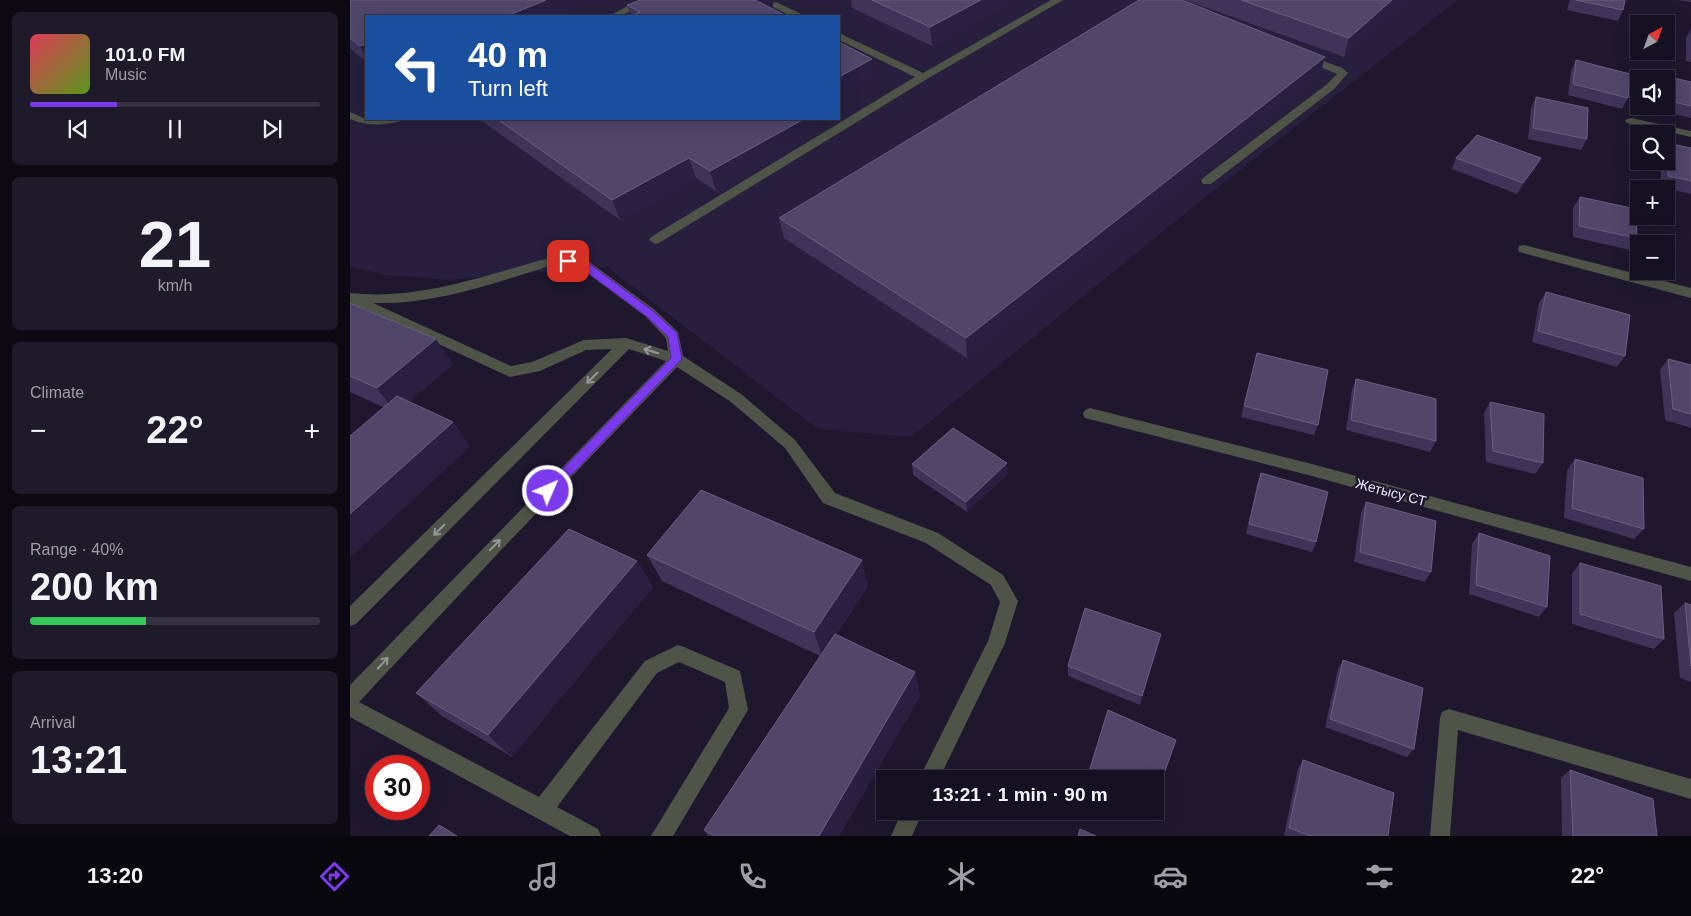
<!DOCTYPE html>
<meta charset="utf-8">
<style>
body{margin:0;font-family:Arial,sans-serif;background:#1f1a2a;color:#f1f3f6;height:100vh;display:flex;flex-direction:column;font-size:19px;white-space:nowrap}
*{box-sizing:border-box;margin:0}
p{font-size:16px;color:#9e9da5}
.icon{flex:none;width:28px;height:28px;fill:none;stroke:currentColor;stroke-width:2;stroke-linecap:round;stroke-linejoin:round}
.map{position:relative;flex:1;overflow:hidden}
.details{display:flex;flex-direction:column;gap:12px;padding:12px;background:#0c0913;width:350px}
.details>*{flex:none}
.banner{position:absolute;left:15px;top:15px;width:475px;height:105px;border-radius:0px;box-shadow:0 5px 20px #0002,0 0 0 1px #353140;background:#1a4fa0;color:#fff;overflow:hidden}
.needle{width:32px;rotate:41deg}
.buttons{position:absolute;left:1280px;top:15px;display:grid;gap:10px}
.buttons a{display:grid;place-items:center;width:45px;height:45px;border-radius:0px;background:#161122;box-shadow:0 5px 20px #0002,0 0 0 1px #353140;font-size:25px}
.speed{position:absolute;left:15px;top:755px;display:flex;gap:10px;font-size:25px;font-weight:700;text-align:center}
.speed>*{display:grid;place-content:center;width:65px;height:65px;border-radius:50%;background:#161122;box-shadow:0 5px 20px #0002,0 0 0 1px #353140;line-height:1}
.speed .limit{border:8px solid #d22;background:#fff;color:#111}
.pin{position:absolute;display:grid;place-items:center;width:42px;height:42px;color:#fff;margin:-21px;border-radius:10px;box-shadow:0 2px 8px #0006}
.me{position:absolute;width:55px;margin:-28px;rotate:45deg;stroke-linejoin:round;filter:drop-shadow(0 0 4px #0008)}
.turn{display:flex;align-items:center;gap:18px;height:105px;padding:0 20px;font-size:22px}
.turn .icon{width:65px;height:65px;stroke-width:2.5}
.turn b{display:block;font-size:35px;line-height:42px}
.big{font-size:38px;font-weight:700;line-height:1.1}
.details .tile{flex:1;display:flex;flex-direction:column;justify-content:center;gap:8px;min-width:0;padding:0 18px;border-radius:8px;background:#1f1a2a}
.details .dial{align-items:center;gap:0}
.dial b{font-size:65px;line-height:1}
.song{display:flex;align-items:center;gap:15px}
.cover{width:60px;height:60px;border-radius:8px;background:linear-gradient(135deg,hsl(350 70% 55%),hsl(90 70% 35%))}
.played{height:5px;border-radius:2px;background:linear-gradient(90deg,#7c3aed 30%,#353140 30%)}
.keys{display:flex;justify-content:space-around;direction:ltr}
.heat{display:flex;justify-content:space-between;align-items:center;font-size:28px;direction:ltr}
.charge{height:8px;border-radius:4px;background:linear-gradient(90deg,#34c759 40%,#353140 0)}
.trip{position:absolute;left:526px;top:770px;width:288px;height:50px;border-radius:0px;background:#161122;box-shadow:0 5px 20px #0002,0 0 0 1px #353140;font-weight:700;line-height:50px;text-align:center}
.tab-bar{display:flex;height:80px;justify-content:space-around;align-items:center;background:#09070e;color:#9e9da5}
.tab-bar .icon{width:35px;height:35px}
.tab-bar .selected{color:#7c3aed}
.tab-bar b{font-size:22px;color:#f1f3f6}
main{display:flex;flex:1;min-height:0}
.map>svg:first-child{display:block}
.built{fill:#271f3d;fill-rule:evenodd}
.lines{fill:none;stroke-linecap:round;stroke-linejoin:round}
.minor{fill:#4f5448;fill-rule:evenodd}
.wall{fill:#3e3359}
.shaded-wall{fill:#291f41}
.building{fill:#50466a;stroke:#685f80}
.oneway{stroke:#959697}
.route{fill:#7c3aed;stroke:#51269a}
.labels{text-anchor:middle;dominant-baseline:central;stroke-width:5;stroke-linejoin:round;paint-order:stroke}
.street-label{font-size:14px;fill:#eae6f7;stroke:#1e172e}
</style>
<main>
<section class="details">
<div class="tile">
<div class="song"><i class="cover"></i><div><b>101.0 FM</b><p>Music</p></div></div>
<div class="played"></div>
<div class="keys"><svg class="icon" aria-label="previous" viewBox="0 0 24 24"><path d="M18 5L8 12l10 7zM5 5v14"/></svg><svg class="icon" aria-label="pause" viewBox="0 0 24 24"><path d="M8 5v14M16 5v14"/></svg><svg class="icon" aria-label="next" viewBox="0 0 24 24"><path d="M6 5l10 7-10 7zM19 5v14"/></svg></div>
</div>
<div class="tile dial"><b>21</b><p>km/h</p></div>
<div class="tile"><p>Climate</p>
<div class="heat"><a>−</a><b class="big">22°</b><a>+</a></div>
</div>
<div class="tile"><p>Range · 40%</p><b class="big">200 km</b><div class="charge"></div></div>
<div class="tile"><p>Arrival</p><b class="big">13:21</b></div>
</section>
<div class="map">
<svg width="1341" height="836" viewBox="0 0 1341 836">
<rect width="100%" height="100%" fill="#1e172e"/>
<path class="built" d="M0,0H1108L843,207L561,437L468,429L257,267L98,280L36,275L0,267ZM16,16H489V119H16Z"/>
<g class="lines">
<path class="minor" d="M289,0H302L271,16H259Z
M701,0H713L577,79L309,243L305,244L299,240L301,237L565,77L489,40V33L573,73Z
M426,2L451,14L453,16H441L423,7V3Z
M953,53L992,68L998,73L984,89L861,184H853L851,181L853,178L976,85L987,74L949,58L948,56Z
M0,112L16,119H53L51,121C33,126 17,126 0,119Z
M1281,118L1341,131V137L1277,123L1275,121L1277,119Z
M1174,245L1341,288V298L1169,252L1168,249L1169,246Z
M206,256L234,258L305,310L328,332L333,356L391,394L445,440L485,493L588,533L653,575L668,601L655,643L589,779H569L638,641L650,602L641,585L576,543L473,503L435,448L381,402L327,367L153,548L9,702L189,797L295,661L328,645L334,647L390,671L398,710L323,836H301L379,708L375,682L329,662L307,673L207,807L248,829L251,836H220L0,717V685L316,361L279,349L6,624L0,626V606L262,349L236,350L190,371L160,377L0,303V293C71,301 138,274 206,256ZM206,264L226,265L295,316L316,338L318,351L276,338L234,340L182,362L161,366L23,303C86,305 147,282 206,264Z
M740,408L962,464L1341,567V581L962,476L735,418L733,414L735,410Z
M1099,709L1341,779V799L1108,730L1100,836H1080L1090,718L1092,712Z
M552,811H573L562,836H541Z"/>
</g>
<path class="wall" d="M0,0H245L246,1L210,16H16V61L0,49Z
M501,0H656V5L582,46L502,8Z
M835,0H1056L1055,2L994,57Z
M1220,0H1275L1273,10L1268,21L1217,10Z
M1328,0H1341V2Z
M277,5L437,16H281Z
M1341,29V62L1336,61V38Z
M1226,60L1278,98L1272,109L1218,95L1221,71Z
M970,76L617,358L434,238L429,218Z
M1315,76L1341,82V118L1310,111V106H1316V79H1314Z
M1186,97L1237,139L1231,150L1178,139L1181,108Z
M129,119H462L465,134L366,191L346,178L270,220Z
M1317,143L1341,148V194L1311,187V161H1316V145Z
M1106,158H1191L1185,169L1167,194L1102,169Z
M1230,197L1287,238L1280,250L1223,237V208Z
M1196,292L1275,356L1267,367L1182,342L1189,303Z
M0,303L103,364L59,402L103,422L120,447L0,392Z
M907,353L968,425L964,435L891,417Z
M1318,359L1341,365V428L1315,420L1310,370Z
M1006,379L1086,441L1080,452L996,430L1002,390Z
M1140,402L1193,463L1185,474L1136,462L1134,413Z
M1225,459L1294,529L1284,539L1214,518L1217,470Z
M657,463V474L617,512L563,475L562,464Z
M911,473L966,542L962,552L896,534L907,484Z
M1016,502L1081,572L1075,582L1004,562L1011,513Z
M1129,533L1197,607L1189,617L1119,594L1122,544Z
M297,555L518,586L486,635L565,672L570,696L489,836H358L354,830L470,656L312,581Z
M287,561L303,587L162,757L92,716L66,693Z
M1230,563L1314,639L1304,649L1222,624V573Z
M1335,603L1341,605V682L1330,678L1324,613Z
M811,634L790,705L718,676V666Z
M993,660L1064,749L1057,757L975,727L988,669Z
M953,760L1038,836H937L934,835L948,768Z
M1220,770L1307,836H1212L1211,778Z
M738,775L805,779H738Z"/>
<path class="shaded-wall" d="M196,0H245L246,1L210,16H157Z
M631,0H656V5L582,46L580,27Z
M1042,0H1056L1055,2L994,57L999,38Z
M16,44V56L10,46Z
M975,57L970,76L617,358L616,338Z
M522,59L525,78L489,98V77Z
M454,119H462L465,134L366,191L360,171Z
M339,158L346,178L270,220L262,200Z
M1191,158L1185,169L1167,194L1173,183Z
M86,339L103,364L46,413L27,388Z
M103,422L120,447L0,558V514Z
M657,463V474L617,512L616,502Z
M512,560L518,586L472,656L464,632Z
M287,561L303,587L162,757L138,735Z
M811,634L809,643L790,705L792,696Z
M565,672L570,696L489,836H469Z"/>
<path class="building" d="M0,0H196L157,16H16V44L10,46L0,38Z
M290,0H405L437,16H281L290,12L277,5Z
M522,0H631L580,27Z
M789,0H832L975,57L616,338L429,218Z
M891,0H1042L999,38Z
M1226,0H1275L1273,10Z
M489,42L522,59L489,77Z
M1226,60L1280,74L1278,98L1223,84Z
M1315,76L1341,82V106L1316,100V79H1315Z
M1186,97L1238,108L1237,139L1183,128Z
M147,119H454L360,171L339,158L262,200Z
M1127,135L1191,158L1173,183L1106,158Z
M1317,143L1341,148V181L1318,176Z
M1230,197L1286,209L1287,238L1229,226Z
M1196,292L1280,315L1275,356L1188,331Z
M0,303L86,339L27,388L0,376Z
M907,353L978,370L968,425L894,406Z
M1318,359L1341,365V414L1323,409Z
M1006,379L1086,399V441L1001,420Z
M47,396L103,422L0,514V436Z
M1140,402L1194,414L1193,463L1143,451Z
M603,428L657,463L616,502L562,464Z
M1225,459L1293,478L1294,529L1222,508Z
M911,473L978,492L966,542L899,524Z
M351,490L512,560L464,632L297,555Z
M1016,502L1086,521L1081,572L1010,552Z
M219,529L287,561L138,735L66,693Z
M1129,533L1200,556L1197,607L1126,585Z
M1230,563L1311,586L1314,639L1230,614Z
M1335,603L1341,605V666Z
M735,608L811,634L792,696L718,666Z
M485,634L565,672L469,836H364L354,830Z
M993,660L1073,688L1064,749L980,719Z
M758,710L826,740L805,799V779H748L738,775Z
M953,760L1044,793L1038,836H961L939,828Z
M1220,770L1303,799L1307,836H1223Z
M89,825L107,836H79Z
M730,829L746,836H728Z"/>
<defs><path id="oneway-shaft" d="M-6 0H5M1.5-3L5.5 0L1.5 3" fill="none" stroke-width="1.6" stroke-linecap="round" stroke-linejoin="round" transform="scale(1.25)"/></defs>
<g class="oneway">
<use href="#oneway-shaft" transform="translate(301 351) rotate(-163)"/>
<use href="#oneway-shaft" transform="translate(242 378) rotate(135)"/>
<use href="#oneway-shaft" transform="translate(89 530) rotate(135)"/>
<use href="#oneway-shaft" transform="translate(145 545) rotate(-46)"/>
<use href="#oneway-shaft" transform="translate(33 663) rotate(-47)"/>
</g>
<path class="route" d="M214,258L233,259L303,311L327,333L332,359L202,495H194L192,491L194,488L321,358L318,337L296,316L227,265L214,263Z"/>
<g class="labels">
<g class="street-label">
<text transform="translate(1041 492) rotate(15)">Жетысу СТ</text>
</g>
</g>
</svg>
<div class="buttons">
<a><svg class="needle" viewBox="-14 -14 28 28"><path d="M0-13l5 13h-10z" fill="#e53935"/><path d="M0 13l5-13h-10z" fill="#9e9da5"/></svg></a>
<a><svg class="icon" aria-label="sound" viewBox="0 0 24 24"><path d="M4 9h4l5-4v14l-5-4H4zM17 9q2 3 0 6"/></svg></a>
<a><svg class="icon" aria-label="search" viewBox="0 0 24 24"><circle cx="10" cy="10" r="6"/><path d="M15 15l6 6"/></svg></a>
<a>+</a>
<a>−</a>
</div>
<div class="speed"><div class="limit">30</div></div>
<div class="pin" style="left:218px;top:261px;background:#d93025"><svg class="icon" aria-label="arrive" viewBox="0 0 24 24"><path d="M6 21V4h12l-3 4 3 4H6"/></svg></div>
<svg class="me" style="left:198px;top:491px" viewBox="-20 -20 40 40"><circle r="17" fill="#7c3aed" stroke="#fff" stroke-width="3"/><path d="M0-11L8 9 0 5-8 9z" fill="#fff"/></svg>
<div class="trip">13:21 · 1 min · 90 m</div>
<div class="banner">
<div class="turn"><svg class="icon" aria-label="left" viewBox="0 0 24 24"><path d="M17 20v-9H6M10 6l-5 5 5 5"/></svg><div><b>40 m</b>Turn left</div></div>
</div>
</div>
</main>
<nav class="tab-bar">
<b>13:20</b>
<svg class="icon selected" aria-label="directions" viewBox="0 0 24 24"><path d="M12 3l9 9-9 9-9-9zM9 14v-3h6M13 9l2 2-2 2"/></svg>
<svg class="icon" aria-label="music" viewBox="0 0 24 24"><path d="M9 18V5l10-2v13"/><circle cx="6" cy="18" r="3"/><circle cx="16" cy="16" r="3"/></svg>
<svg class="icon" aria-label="phone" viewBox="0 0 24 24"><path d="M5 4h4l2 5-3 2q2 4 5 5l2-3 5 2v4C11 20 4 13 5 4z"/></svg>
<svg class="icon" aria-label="climate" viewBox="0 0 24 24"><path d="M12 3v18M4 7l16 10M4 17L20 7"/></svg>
<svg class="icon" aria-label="car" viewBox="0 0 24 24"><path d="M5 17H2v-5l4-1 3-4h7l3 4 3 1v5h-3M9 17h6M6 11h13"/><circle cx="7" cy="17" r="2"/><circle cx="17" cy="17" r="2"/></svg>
<svg class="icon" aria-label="filters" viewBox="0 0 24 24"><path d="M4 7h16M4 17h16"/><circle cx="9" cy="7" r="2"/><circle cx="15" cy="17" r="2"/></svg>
<b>22°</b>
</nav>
